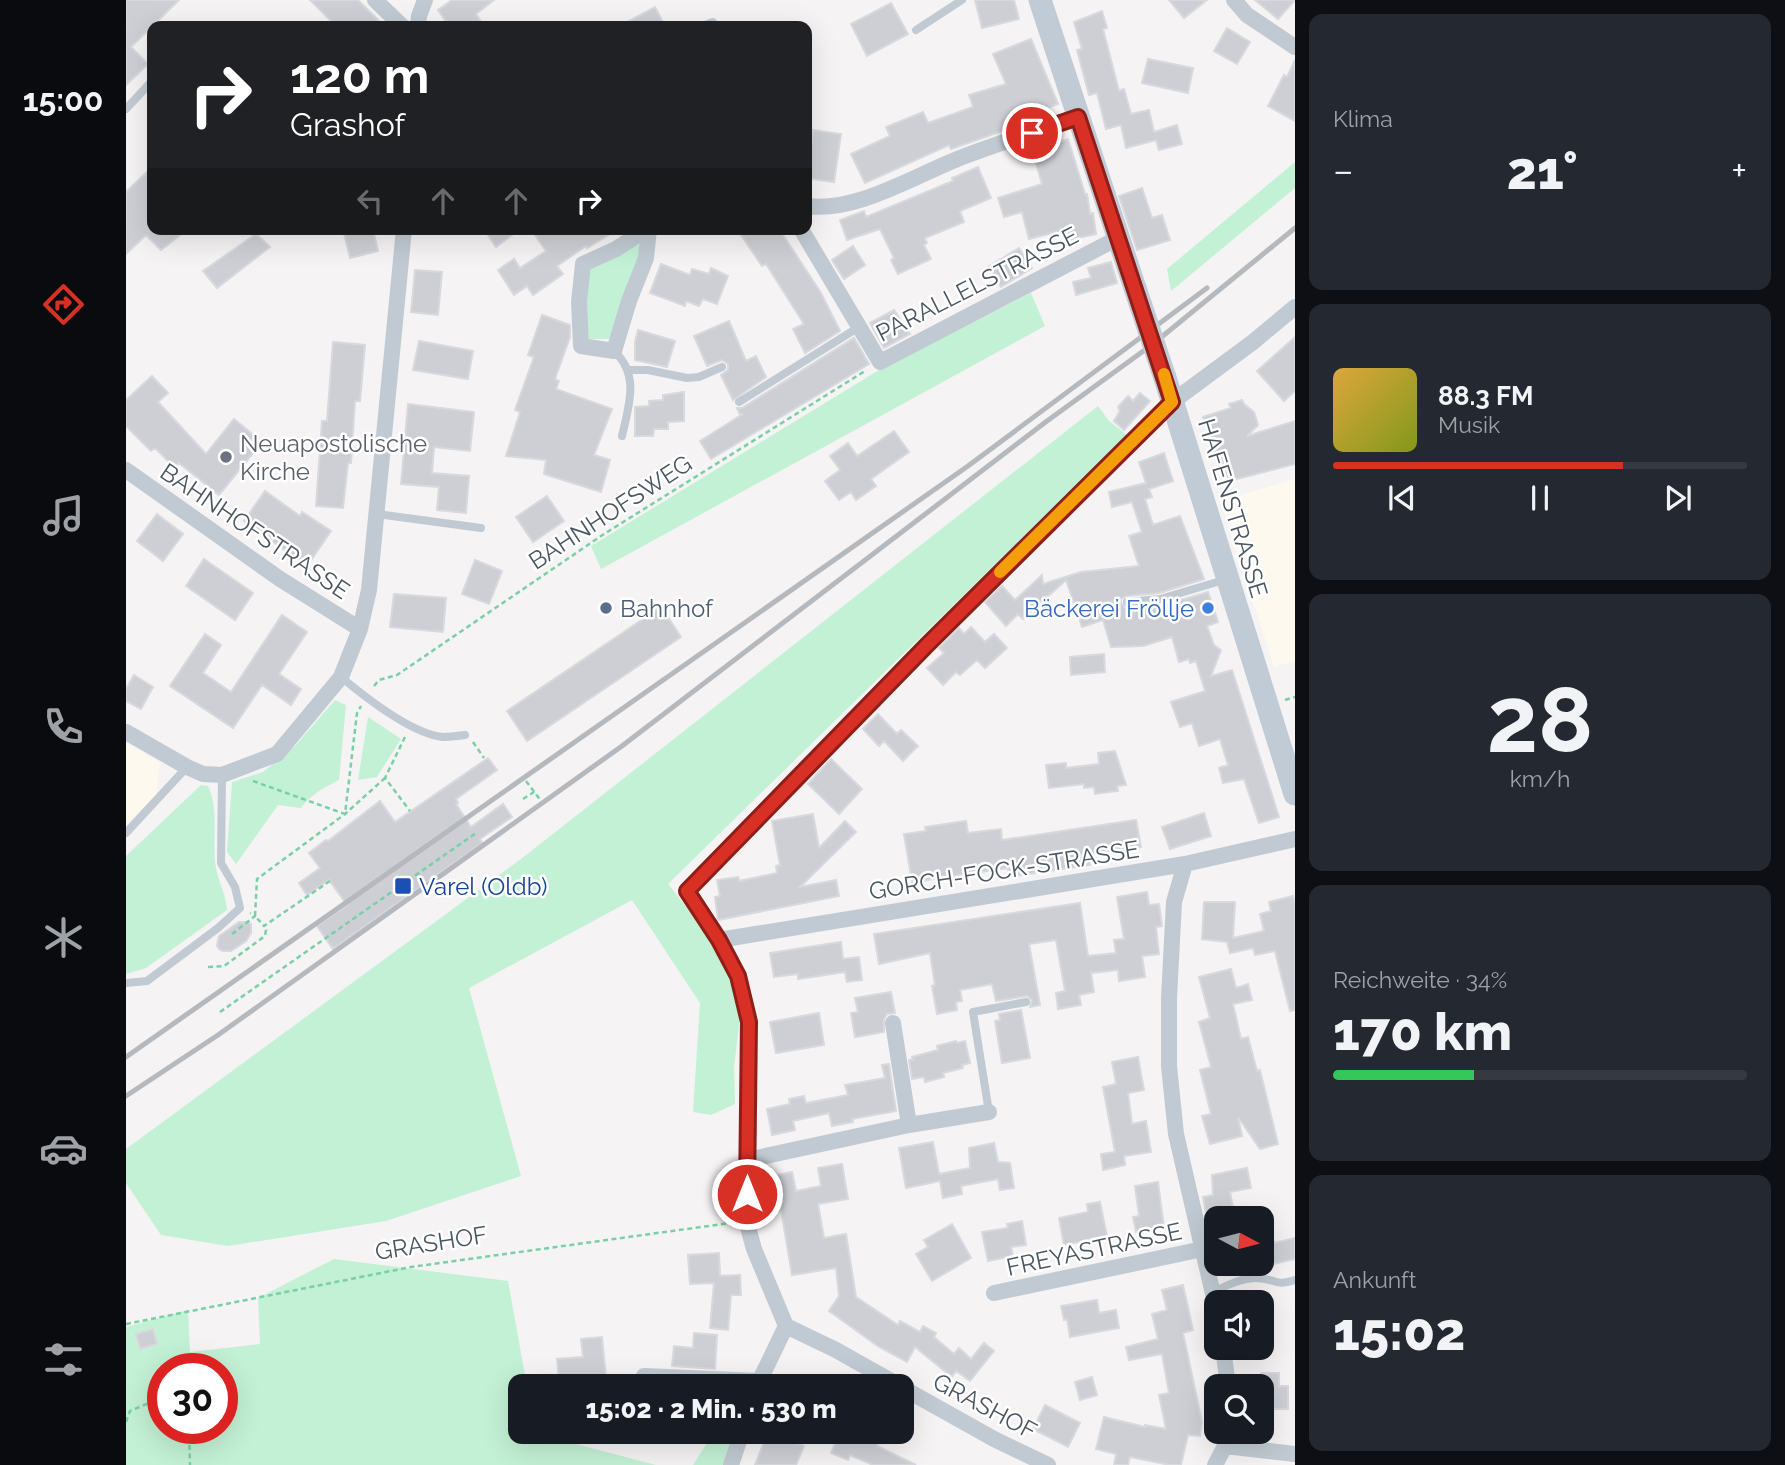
<!DOCTYPE html>
<html lang="de">
<meta charset="utf-8">
<style>
body{margin:0;font-family:Raleway,sans-serif;background:#242831;color:#f1f3f6;height:100vh;display:flex;flex-direction:column;font-size:26px;white-space:nowrap}
*{box-sizing:border-box;margin:0}
p{font-size:23px;color:#9ea1a6}
.icon{flex:none;width:38px;height:38px;fill:none;stroke:currentColor;stroke-width:2;stroke-linecap:round;stroke-linejoin:round}
.map{position:relative;flex:1;overflow:hidden}
.details{display:flex;flex-direction:column;gap:14px;padding:14px;background:#0d0f14;width:490px}
.details>*{flex:none}
.hud{position:absolute;left:21px;top:21px;width:665px;height:214px;border-radius:14px;box-shadow:0 7px 28px #0002;background:#202124;color:#fff;overflow:hidden}
.needle{width:46px;rotate:97deg}
.buttons{position:absolute;left:1078px;top:1206px;display:grid;gap:14px}
.buttons a{display:grid;place-items:center;width:70px;height:70px;border-radius:14px;background:#171b24;box-shadow:0 7px 28px #0002;font-size:35px}
.speed{position:absolute;left:21px;top:1353px;display:flex;gap:14px;font-size:35px;font-weight:700;text-align:center}
.speed>*{display:grid;place-content:center;width:91px;height:91px;border-radius:50%;background:#171b24;box-shadow:0 7px 28px #0002;line-height:1}
.speed .limit{border:10px solid #d22;background:#fff;color:#111}
.pin{position:absolute;display:grid;place-items:center;width:60px;height:60px;color:#fff;margin:-30px;border:4px solid #fff;border-radius:50%;box-shadow:0 2px 7px #0007}
.me{position:absolute;width:77px;margin:-38px;rotate:0deg;stroke-linejoin:round;filter:drop-shadow(0 0 5px #0008)}
.turn{display:flex;align-items:center;gap:24px;height:147px;padding:0 28px;font-size:32px}
.turn .icon{width:91px;height:91px;stroke-width:2.5}
.turn b{display:block;font-size:49px;line-height:60px}
.lanes{display:flex;align-items:center;height:66px;padding:0 28px;background:#0003;justify-content:center;gap:35px;direction:ltr}
.lanes .off{opacity:.35}
.big{font-size:52px;font-weight:800;line-height:1.1}
.details .widget{flex:1;display:flex;flex-direction:column;justify-content:center;gap:10px;min-width:0;padding:0 24px;border-radius:14px;background:#242831}
.details .dial{align-items:center;gap:0}
.dial b{font-size:91px;line-height:1}
.song{display:flex;align-items:center;gap:21px}
.cover{width:84px;height:84px;border-radius:10px;background:linear-gradient(135deg,hsl(40 70% 55%),hsl(70 70% 35%))}
.played{height:7px;border-radius:4px;background:linear-gradient(90deg,#d93025 70%,#363941 70%)}
.keys{display:flex;justify-content:space-around;direction:ltr}
.heat{display:flex;justify-content:space-between;align-items:center;font-size:38px;direction:ltr}
.charge{height:10px;border-radius:5px;background:linear-gradient(90deg,#34c759 34%,#363941 0)}
.trip{position:absolute;left:382px;top:1374px;width:406px;height:70px;border-radius:14px;background:#171b24;box-shadow:0 7px 28px #0002;font-weight:800;line-height:70px;text-align:center}
main{display:flex;flex:1;min-height:0}
.dock{display:flex;flex-direction:column;width:126px;justify-content:space-around;align-items:center;background:#090b0e;color:#9ea1a6}
.dock .icon{width:49px;height:49px}
.dock .current{color:#d93025}
.dock b{font-size:32px;color:#f1f3f6}
.map>svg:first-child{display:block}
.commercial{fill:#fdf9ef}
.green{fill:#c3f1d5;fill-rule:evenodd}
.building{fill:#cdcfd5;stroke:#d7d9de;stroke-width:2}
.lines{fill:none;stroke-linecap:round;stroke-linejoin:round}
.path{stroke:#7ad0a6;stroke-width:2.5;stroke-dasharray:5 3.5;stroke-linecap:butt}
.lane{stroke:#c1cad2;stroke-width:8}
.street{stroke:#c1cad2;stroke-width:16}
.secondary{stroke:#c1cbd6;stroke-width:23}
.rail{stroke:#b5b8bd;stroke-width:5}
.secondary-bridge{stroke:#c1cbd6;stroke-width:23}
.route-casing{stroke:#8d1f18;stroke-width:18}
.route{stroke:#d93025;stroke-width:12}
.slow{stroke:#f59e0b;stroke-width:12}
.worship-dot{fill:#6b7280;stroke:#fff;stroke-width:2.5}
.service-dot{fill:#5c6f8a;stroke:#fff;stroke-width:2.5}
.shop-dot{fill:#3f7fe0;stroke:#fff;stroke-width:2.5}
.transit-dot{fill:#1a4fb4;stroke:#fff;stroke-width:2.5}
.labels{text-anchor:middle;dominant-baseline:central;stroke-width:5;stroke-linejoin:round;paint-order:stroke}
.street-label{font-size:24px;fill:#4a5661;stroke:#fff}
.worship-label{font-size:24px;fill:#5b616d;stroke:#fff;text-anchor:start}
.service-label{font-size:24px;fill:#4e5e75;stroke:#fff;text-anchor:start}
.shop-label{font-size:24px;fill:#366cbe;stroke:#fff;text-anchor:end}
.transit-label{font-size:24px;fill:#164399;stroke:#fff;text-anchor:start}
</style>
<main>
<nav class="dock">
<b>15:00</b>
<svg class="icon current" aria-label="directions" viewBox="0 0 24 24"><path d="M12 3l9 9-9 9-9-9zM9 14v-3h6M13 9l2 2-2 2"/></svg>
<svg class="icon" aria-label="music" viewBox="0 0 24 24"><path d="M9 18V5l10-2v13"/><circle cx="6" cy="18" r="3"/><circle cx="16" cy="16" r="3"/></svg>
<svg class="icon" aria-label="phone" viewBox="0 0 24 24"><path d="M5 4h4l2 5-3 2q2 4 5 5l2-3 5 2v4C11 20 4 13 5 4z"/></svg>
<svg class="icon" aria-label="climate" viewBox="0 0 24 24"><path d="M12 3v18M4 7l16 10M4 17L20 7"/></svg>
<svg class="icon" aria-label="car" viewBox="0 0 24 24"><path d="M5 17H2v-5l4-1 3-4h7l3 4 3 1v5h-3M9 17h6M6 11h13"/><circle cx="7" cy="17" r="2"/><circle cx="17" cy="17" r="2"/></svg>
<svg class="icon" aria-label="filters" viewBox="0 0 24 24"><path d="M4 7h16M4 17h16"/><circle cx="9" cy="7" r="2"/><circle cx="15" cy="17" r="2"/></svg>
</nav>
<div class="map">
<svg width="1169" height="1465" viewBox="0 0 1169 1465">
<rect width="100%" height="100%" fill="#f5f3f3"/>
<path class="commercial" d="M1169,479V661L1148,667L1095,501Z
M0,743L34,763L30,795L0,825Z"/>
<path class="green" d="M1169,162V188L1045,291L1041,269Z
M513,242V258L484,339H463L459,303L464,269Z
M905,293L919,326L475,569L465,546L753,370Z
M972,406L983,421L1001,435L542,884L589,943L616,1000L608,1068L609,1104L585,1115L567,1112L574,1003L506,900L343,988L395,1176L260,1221L102,1246L35,1235L0,1183V1149L395,859Z
M209,700L220,705L213,780C199,787 184,795 175,808L152,805L110,864L101,852L106,782L137,772L169,746Z
M242,717L275,739L251,777L232,780Z
M75,785L82,786C94,811 85,842 90,868C93,883 100,895 101,910L20,968L0,974V856Z
M208,1259L382,1281L401,1386H394V1432H422L431,1439L530,1465H0V1327L62,1310L64,1352L134,1344L132,1298ZM37,1368H96V1428H37Z
M588,1432H616L604,1465H567Z"/>
<path class="building" d="M0,0H53L5,47L22,64L0,85Z
M184,0H232L258,26H210Z
M326,0H368L350,14L358,26H323L312,10Z
M849,0H888L893,19L856,28Z
M1043,0H1081L1058,18Z
M1129,0H1169L1152,19Z
M765,3L782,34L741,56L725,24Z
M529,7L539,26H494Z
M976,11L981,28L977,29L993,91L998,89L1005,114L1023,110L1028,132L1051,125L1056,144L1033,150L1030,140L1000,148L995,125L980,129L971,93L963,95L951,50L956,49L948,22Z
M1101,28L1124,42L1111,64L1088,51Z
M905,39L932,104L881,125L882,129L825,149L823,145L739,183L725,154L764,136L760,127L797,112L802,123L847,107L843,95L880,84L867,54Z
M1022,59L1067,68L1062,93L1016,83Z
M1169,60V121L1142,106L1158,75L1161,77Z
M687,130L715,134L708,182L681,178Z
M942,139L959,194H961L964,214L967,213L970,234L943,240L941,229L903,239L896,212L878,217L872,198L916,184L906,150Z
M26,167V229H62L35,250L20,235L0,254V192Z
M852,167L865,198L834,211L838,222L799,238L801,243L798,245L805,259L772,274L765,260L768,258L754,229L721,240L714,220L738,211L740,217L827,181L826,178Z
M1016,188L1026,218L1036,215L1044,240L1011,250L993,196Z
M217,229H247L252,251L224,258Z
M358,229H394L370,247Z
M405,229H492L461,248L460,246L431,266L437,274L407,295L401,286L388,295L372,270L388,259L394,268L420,251Z
M611,229H653L695,293L714,331L679,353L667,329L678,324L640,264L636,266Z
M130,234L144,247L91,288L77,271Z
M727,246L739,265L718,279L706,260Z
M893,248L906,268L875,287L862,267Z
M985,262L991,283L950,295L947,282L965,278L962,268Z
M535,264L564,275L566,269L583,274L585,268L602,276L591,304L577,299L573,306L560,301L559,306L524,293Z
M289,270L316,272L312,315L285,312Z
M768,310L784,334L758,348L744,323Z
M416,315L444,325V337L429,379L433,381L430,389L486,409L468,455L484,460L475,492L418,474L420,460L380,456L394,412L389,410L408,357L402,355Z
M603,321L620,361L630,356L640,377L607,400L595,375L602,370V364L596,360L581,366L568,336Z
M512,330L549,341L541,367L509,360V342Z
M1169,337V391L1158,401L1131,371Z
M728,338L743,364L585,459L574,441L617,414L614,415L611,408H616Z
M293,341L347,351L342,379L287,370Z
M207,342L239,345L234,401H229L225,463H222L217,508L190,506L196,421H201Z
M26,376L42,393L32,402L80,454L108,419L136,442L93,495L53,463L49,468L29,448L25,451L0,426V400Z
M558,392V421L542,422V429H528L527,436H509V407L523,406V401L537,400V395Z
M1014,393L1024,401L998,430L988,421L994,411L992,407L1002,396L1007,401Z
M1116,400L1118,404L1128,412L1132,425L1121,436L1169,421V464L1099,482L1077,417L1105,408L1103,404Z
M282,404L348,412L344,451L308,447L306,473L343,476L340,513L311,510L313,487L275,484Z
M768,431L783,452L745,479L750,486L730,500L725,492L713,500L699,481L714,470L704,456L722,443L731,456Z
M1038,453L1047,481L1023,489L1026,497L1019,499L1027,525L1054,516L1078,579L1033,593L1000,596L995,599V603L1001,609L1035,606L1082,592L1092,622L1081,626L1088,645L1095,650L1085,676L1106,670L1153,817L1133,823L1118,779L1097,783L1093,768L1102,765L1094,739L1073,746L1066,723L1054,727L1045,702L1079,691L1070,661L1064,663L1063,659L1053,662L1046,637L1017,646L985,647L977,620L956,627L940,580L897,619L892,614L880,626L859,602L876,586L889,600L916,575L917,584L955,572L1013,566L1003,536L1016,532L1006,502L986,507L983,492L1020,483L1013,462Z
M139,491L174,516L176,512L205,531L181,566L118,521Z
M421,496L438,521L407,542L390,517Z
M31,514L57,534L37,561L11,541Z
M78,559L127,593L109,620L60,586Z
M349,560L376,571L363,604L336,594Z
M268,594L320,598L317,632L264,627Z
M535,607L555,637L401,741L381,711Z
M156,615L181,632L153,674L175,689L165,705L136,685L107,728L44,686L79,634L95,645L77,673L105,692Z
M845,627L859,642L868,634L881,648L859,668L851,660L834,675L830,672L817,685L801,668L818,653L813,648L833,628L838,634Z
M978,654L979,672L945,675L944,657Z
M8,675L27,687L15,709L0,701V689Z
M752,714L771,734L775,730L792,746L777,761L758,741L753,746L737,729Z
M989,751L1000,785L991,786L992,791L969,794L968,787L958,788V784L923,788L920,765L940,763V768L973,764L972,753Z
M362,758L371,770L330,799L332,803L330,804L345,827L377,804L386,817L354,839L356,843L207,949L191,926L221,905L203,880L181,895L173,883L194,868L183,853L200,840L202,841L254,801L269,822Z
M705,759L736,789L713,814L682,784Z
M1078,813L1085,836L1044,849L1036,827Z
M687,814L693,848L719,821L730,832L674,887L710,880L713,896L592,920L589,897L594,896L591,880L612,877L613,881L651,873L650,866L654,865L646,821Z
M1010,820L1015,847L963,855L964,865L883,877L882,868L786,882L778,834L800,831L799,827L840,821L842,833L875,829L876,840Z
M1021,892L1023,905L1033,904L1036,926L1030,927L1033,954L1016,956L1019,977L993,981L992,970L965,973L968,992L953,995L955,1005L932,1009L930,993L939,991L930,940L903,944L914,1005L904,1007L906,1000L901,996L870,1001L866,984L834,990L836,1001L830,1002L831,1010L811,1014L806,986L809,985L804,953L753,964L748,934L954,903L962,956L990,953L988,940L998,939L991,897Z
M1167,896L1169,905V1010L1164,1011L1149,951L1129,955L1127,948L1104,953L1101,942L1076,939L1078,902H1109L1107,938L1138,931L1134,914L1145,911L1143,902Z
M113,922H122L125,924V933L120,941L105,951H97L93,949L91,945L93,936Z
M715,942L717,959L733,957L736,980L721,982L719,972L672,979V974L648,977L644,953Z
M1105,969L1110,988L1122,984L1126,1000L1107,1004L1115,1039L1122,1037L1131,1071L1134,1070L1152,1144L1134,1149L1112,1117L1116,1136L1084,1144L1076,1116L1085,1114L1074,1070L1085,1067L1073,1022L1084,1018L1073,977Z
M765,992L769,1013L761,1014L758,1019V1032L729,1037L725,1013L732,1012L729,998Z
M895,1010L904,1058L876,1063L869,1021L874,1020L873,1014Z
M693,1013L698,1045L650,1053L644,1022Z
M830,1041L831,1043L839,1041L844,1063L836,1065L837,1068L817,1073L818,1077L799,1082L798,1077L786,1079L783,1060H787L786,1057L812,1050L811,1046Z
M1012,1057L1018,1090L1002,1093L1006,1124L1020,1121L1025,1152L998,1156L999,1165L977,1170L975,1154L989,1152L977,1087L990,1084L986,1062Z
M763,1064L770,1111L726,1119L727,1122L706,1126L703,1113L667,1121L669,1130L646,1135L641,1109L664,1104L663,1099L678,1096L680,1103L722,1095L719,1085L759,1078L756,1065Z
M807,1142L813,1174L844,1168L843,1148L868,1143L872,1162L884,1163L888,1188L874,1190L872,1179L835,1186L836,1194L817,1198L814,1181L780,1188L773,1148Z
M716,1164L722,1199L692,1204L698,1238L720,1234L730,1297L772,1325L774,1321L794,1332L797,1326L810,1333L808,1337L828,1354L833,1348L845,1359L858,1343L868,1351L844,1381L830,1371L826,1377L789,1347L781,1362L753,1347L703,1311L713,1296L710,1268L666,1275L655,1210L647,1212L641,1177L666,1172L670,1191L695,1186L692,1168Z
M1121,1168L1125,1188L1104,1192L1107,1208L1080,1213L1077,1197L1087,1195L1086,1175Z
M1032,1182L1038,1228L1010,1232L1007,1217L1013,1216L1009,1186Z
M974,1202L981,1236L938,1245L933,1218L962,1212L961,1204Z
M1141,1214L1148,1243L1169,1238V1259L1143,1265L1142,1261L1136,1263V1215Z
M896,1221L900,1245L885,1247L887,1256L862,1261L856,1232L882,1228L881,1224Z
M826,1224L845,1258L806,1281L790,1254L802,1247L798,1240Z
M593,1253L594,1276L614,1275L615,1295H605L602,1330L584,1328L588,1283L564,1284L562,1255Z
M1057,1285L1067,1330L1057,1333L1076,1422L1074,1436L1062,1435L1055,1465H1044L1004,1457L1002,1465H988L990,1454L970,1449L978,1417L1019,1427V1425L1040,1429L1033,1395L1043,1393L1036,1354L1003,1360L1000,1347L1032,1339L1026,1314L1041,1310L1036,1290Z
M971,1300L973,1313L990,1310L993,1328L944,1337L941,1319L938,1320L935,1306Z
M27,1329L31,1344L14,1349L10,1334Z
M568,1333L591,1335L589,1369L546,1366L548,1346L567,1348Z
M476,1337L480,1377L433,1380L431,1359L457,1357L455,1339Z
M1135,1373H1153V1386H1162V1409H1143V1404H1136Z
M966,1377L971,1395L954,1400L949,1382Z
M919,1405L954,1423L942,1447L907,1429Z
M642,1432L678,1446L670,1465H629Z
M714,1432H757L751,1446L790,1465H747L724,1455L722,1460L705,1453Z"/>
<g class="lines">
<path class="path" d="M248,686L253,680L271,675L478,534L739,371
M1159,700L1169,697
M279,737L259,778L284,811
M347,742L358,758
M127,781L219,814L231,713L235,706
M400,781L415,801
M397,799L408,792
M204,881L138,926L129,916L131,879L219,814L259,778
M106,934L129,916L124,913
M82,967L98,966L139,936L140,930L138,926
M94,1012L350,833
M0,1324L285,1267L604,1223
M62,1368L63,1352
M0,1422L4,1411L37,1397
M63,1428L64,1465"/>
<path class="lane" d="M576,26L587,22
M790,30L836,0
M0,109L26,81
M488,351C514,375 503,405 496,436
M503,370H522L561,378L573,377L596,367
M613,402L733,327
M251,514L355,528
M1001,602L1034,599L1098,580
M215,677C239,697 285,733 316,737C323,737 331,736 339,735
M0,833L61,767
M0,983L21,981L92,928L114,908L109,887L95,863L96,775
M863,1112L847,1012L900,1002
M1087,1292C1100,1286 1115,1278 1130,1278C1150,1278 1147,1287 1169,1280"/>
<path class="street" d="M249,0L276,26
M1108,0L1121,15L1169,47
M292,26L293,16L299,0
M681,206C731,213 791,174 839,156C876,142 914,130 952,117
M521,229L490,249L457,264L453,302L455,346L488,351L503,301L520,258L523,229
M675,229L754,362L992,238
M0,470L154,579L234,629
M0,732L61,767L77,774L96,775L151,754L215,677L234,629L243,590L278,229
M1059,864L1048,902L1043,998V1066L1050,1134L1090,1307
M593,940L1059,864L1169,839
M767,1023L783,1125
M621,1160L783,1125L863,1112
M868,1293L1077,1249
M1097,1348L1102,1386
M518,1376L633,1381
M631,1386L660,1326
M774,1386L710,1350L660,1326L628,1249L620,1220L623,1022L613,976L593,940L561,891L801,645L1046,402L1127,342L1169,307
M775,1387L868,1439L922,1465
M1099,1446L1169,1454
M605,1465L616,1432
M1089,1465L1099,1446V1432"/>
<path class="secondary" d="M914,0L1009,288
M1039,378L1169,794"/>
<path class="rail" d="M0,1057L842,466L1081,288
M0,1096L92,1035L496,746L921,421L1027,344L1169,228"/>
<path class="secondary-bridge" d="M1009,288L1039,378"/>
</g>
<g class="lines">
<defs>
<path id="route" d="M621,1194L623,1022L612,976L593,940L561,891L801,645L1046,402L952,117L906,133"/>
</defs>
<use href="#route" class="route-casing"/>
<use href="#route" class="route"/>
<path class="slow" d="M874,572L1046,402L1038,374"/>
</g>
<circle class="worship-dot" cx="100" cy="457" r="7"/>
<circle class="service-dot" cx="480" cy="608" r="7"/>
<circle class="shop-dot" cx="1082" cy="608" r="7"/>
<rect class="transit-dot" x="268" y="877" width="18" height="18" rx="3.5"/>
<g class="labels">
<g class="street-label">
<text transform="translate(851 284) rotate(-27)">PARALLELSTRASSE</text>
<text transform="translate(1107 508) rotate(73)">HAFENSTRASSE</text>
<text transform="translate(484 512) rotate(-33)">BAHNHOFSWEG</text>
<text transform="translate(129 531) rotate(34)">BAHNHOFSTRASSE</text>
<text transform="translate(878 870) rotate(-9)">GORCH-FOCK-STRASSE</text>
<text transform="translate(305 1243) rotate(-9)">GRASHOF</text>
<text transform="translate(968 1249) rotate(-12)">FREYASTRASSE</text>
<text transform="translate(859 1406) rotate(28)">GRASHOF</text>
</g>
<g class="worship-label">
<text x="114" y="443">Neuapostolische<tspan x="114" dy="28">Kirche</tspan></text>
</g>
<g class="service-label">
<text x="494" y="608">Bahnhof</text>
</g>
<g class="shop-label">
<text x="1068" y="608">Bäckerei Fröllje</text>
</g>
<g class="transit-label">
<text x="293" y="886">Varel (Oldb)</text>
</g>
</g>
</svg>
<div class="buttons">
<a><svg class="needle" viewBox="-14 -14 28 28"><path d="M0-13l5 13h-10z" fill="#e53935"/><path d="M0 13l5-13h-10z" fill="#9ea1a6"/></svg></a>
<a><svg class="icon" aria-label="sound" viewBox="0 0 24 24"><path d="M4 9h4l5-4v14l-5-4H4zM17 9q2 3 0 6"/></svg></a>
<a><svg class="icon" aria-label="search" viewBox="0 0 24 24"><circle cx="10" cy="10" r="6"/><path d="M15 15l6 6"/></svg></a>
</div>
<div class="speed"><div class="limit">30</div></div>
<div class="pin" style="left:906px;top:133px;background:#d93025"><svg class="icon" aria-label="arrive" viewBox="0 0 24 24"><path d="M6 21V4h12l-3 4 3 4H6"/></svg></div>
<svg class="me" style="left:621px;top:1194px" viewBox="-20 -20 40 40"><circle r="17" fill="#d93025" stroke="#fff" stroke-width="3"/><path d="M0-11L8 9 0 5-8 9z" fill="#fff"/></svg>
<div class="trip">15:02 · 2 Min. · 530 m</div>
<div class="hud">
<div class="turn"><svg class="icon" aria-label="right" viewBox="0 0 24 24"><path d="M7 20v-9h11M14 6l5 5-5 5"/></svg><div><b>120 m</b>Grashof</div></div>
<div class="lanes"><svg class="icon off" aria-label="left" viewBox="0 0 24 24"><path d="M17 20v-9H6M10 6l-5 5 5 5"/></svg><svg class="icon off" aria-label="ahead" viewBox="0 0 24 24"><path d="M12 20V5M6 11l6-6 6 6"/></svg><svg class="icon off" aria-label="ahead" viewBox="0 0 24 24"><path d="M12 20V5M6 11l6-6 6 6"/></svg><svg class="icon" aria-label="right" viewBox="0 0 24 24"><path d="M7 20v-9h11M14 6l5 5-5 5"/></svg></div>
</div>
</div>
<section class="details">
<div class="widget"><p>Klima</p>
<div class="heat"><a>−</a><b class="big">21°</b><a>+</a></div>
</div>
<div class="widget">
<div class="song"><i class="cover"></i><div><b>88.3 FM</b><p>Musik</p></div></div>
<div class="played"></div>
<div class="keys"><svg class="icon" aria-label="previous" viewBox="0 0 24 24"><path d="M18 5L8 12l10 7zM5 5v14"/></svg><svg class="icon" aria-label="pause" viewBox="0 0 24 24"><path d="M8 5v14M16 5v14"/></svg><svg class="icon" aria-label="next" viewBox="0 0 24 24"><path d="M6 5l10 7-10 7zM19 5v14"/></svg></div>
</div>
<div class="widget dial"><b>28</b><p>km/h</p></div>
<div class="widget"><p>Reichweite · 34%</p><b class="big">170 km</b><div class="charge"></div></div>
<div class="widget"><p>Ankunft</p><b class="big">15:02</b></div>
</section>
</main>
